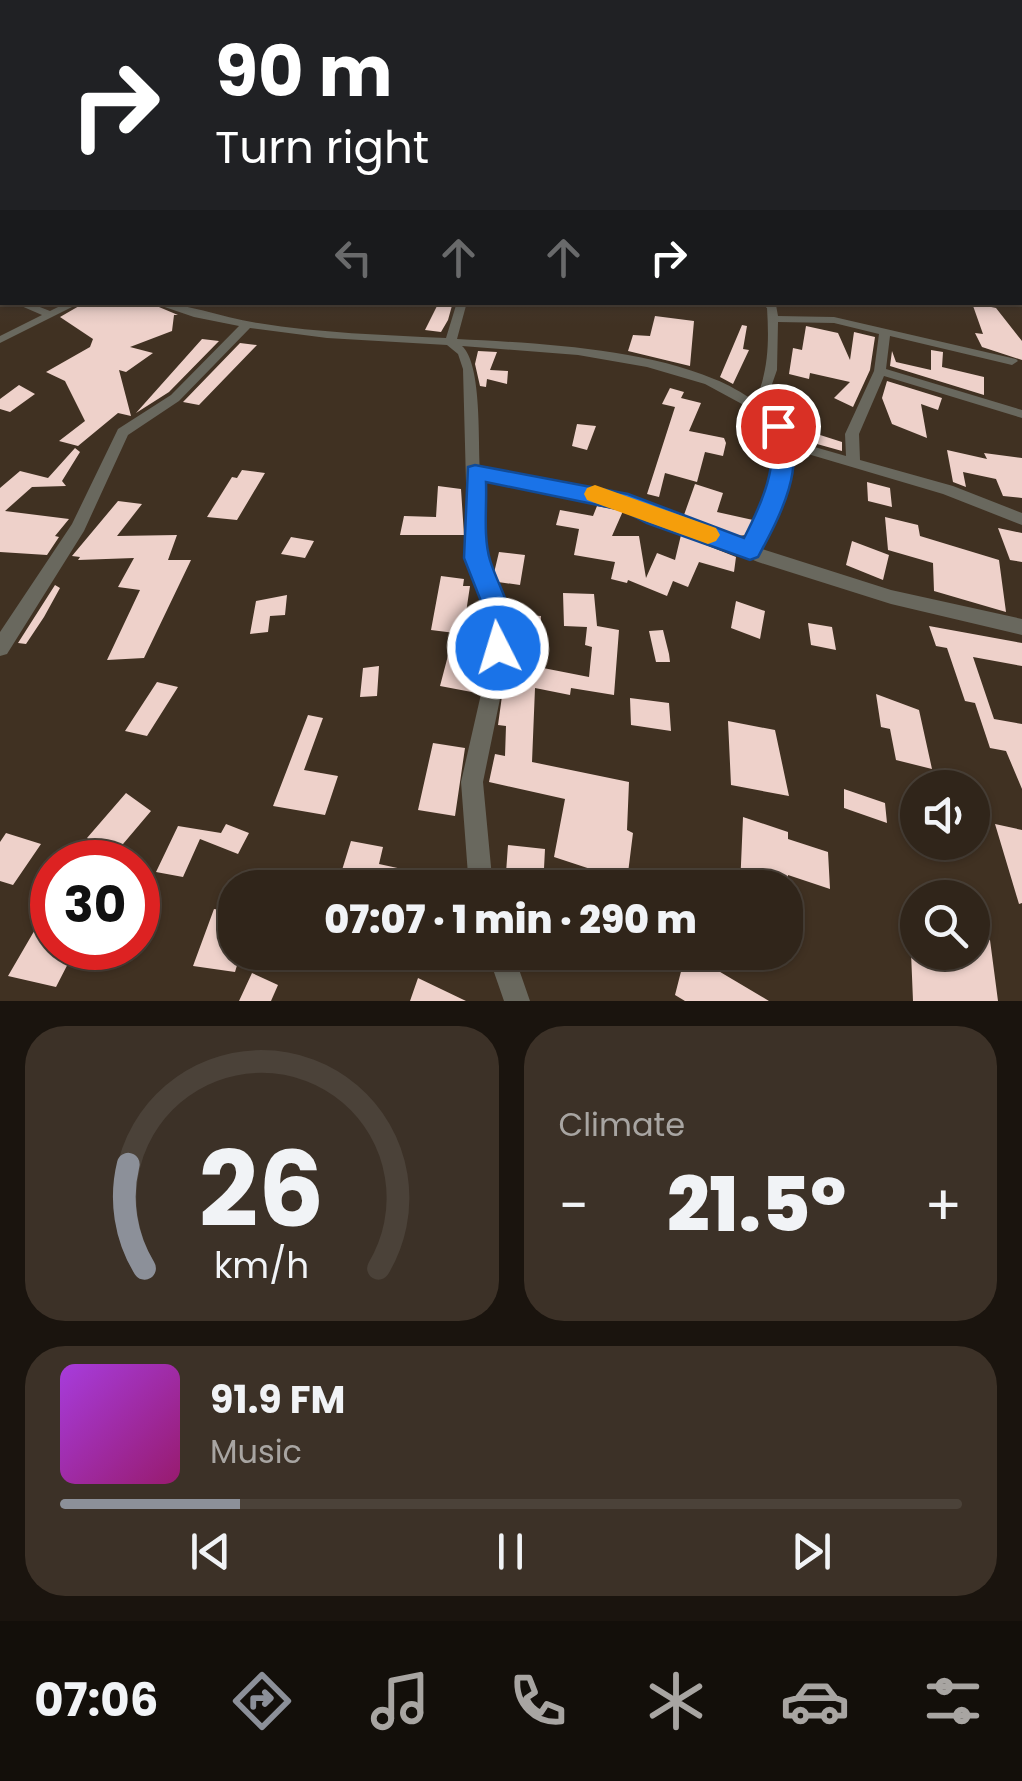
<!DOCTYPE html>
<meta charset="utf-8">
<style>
body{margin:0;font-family:Poppins,sans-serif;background:#3c3127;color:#f1f3f6;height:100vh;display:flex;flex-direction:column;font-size:38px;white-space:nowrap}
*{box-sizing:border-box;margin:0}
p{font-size:32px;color:#a8a5a2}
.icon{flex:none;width:55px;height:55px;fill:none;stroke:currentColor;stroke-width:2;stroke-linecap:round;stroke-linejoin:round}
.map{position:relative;height:1001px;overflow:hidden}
.drawer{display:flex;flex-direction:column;gap:25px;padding:25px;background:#1a140e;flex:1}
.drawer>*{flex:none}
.top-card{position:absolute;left:0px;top:0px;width:1022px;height:305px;box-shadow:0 2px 8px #0004,0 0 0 2px #4b4239;background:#202124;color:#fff;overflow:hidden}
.tools{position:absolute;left:900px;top:770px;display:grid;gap:20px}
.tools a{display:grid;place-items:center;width:90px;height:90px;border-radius:50%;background:#30251a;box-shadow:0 2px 8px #0004,0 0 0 2px #4b4239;font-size:50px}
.speed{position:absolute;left:30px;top:840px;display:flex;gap:20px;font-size:50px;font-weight:700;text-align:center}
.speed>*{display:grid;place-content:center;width:130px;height:130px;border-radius:50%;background:#30251a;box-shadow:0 2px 8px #0004,0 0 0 2px #4b4239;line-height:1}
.speed .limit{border:15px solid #d22;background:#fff;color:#111}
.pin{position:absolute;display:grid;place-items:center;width:85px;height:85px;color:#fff;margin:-42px;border:5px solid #fff;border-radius:50%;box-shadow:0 2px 10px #0007}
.me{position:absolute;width:110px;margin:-55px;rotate:355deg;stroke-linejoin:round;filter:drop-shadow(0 0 8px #0008)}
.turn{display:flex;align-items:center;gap:35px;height:210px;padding:0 50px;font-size:45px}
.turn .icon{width:130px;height:130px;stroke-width:2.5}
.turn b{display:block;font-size:70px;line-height:85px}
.lanes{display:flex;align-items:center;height:95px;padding:0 50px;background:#0003;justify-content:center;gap:50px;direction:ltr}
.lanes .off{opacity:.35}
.big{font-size:75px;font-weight:800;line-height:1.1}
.drawer .widget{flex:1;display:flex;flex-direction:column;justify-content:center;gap:15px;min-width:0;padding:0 35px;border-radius:40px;background:#3c3127}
.drawer .dial{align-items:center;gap:0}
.dial svg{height:260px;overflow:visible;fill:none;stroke:#4b4239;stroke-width:7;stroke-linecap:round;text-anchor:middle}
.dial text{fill:#f1f3f6;stroke:none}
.song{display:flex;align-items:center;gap:30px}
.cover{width:120px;height:120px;border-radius:15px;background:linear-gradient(135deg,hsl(280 70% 55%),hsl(320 70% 35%))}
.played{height:10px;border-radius:5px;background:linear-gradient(90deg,#8c9099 20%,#4b4239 20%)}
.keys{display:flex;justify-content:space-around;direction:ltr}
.heat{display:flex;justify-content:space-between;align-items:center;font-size:55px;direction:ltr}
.drawer .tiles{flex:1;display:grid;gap:25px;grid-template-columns:1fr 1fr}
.widget:last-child{grid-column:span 2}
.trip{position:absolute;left:218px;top:870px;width:585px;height:100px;border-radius:40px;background:#30251a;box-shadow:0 2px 8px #0004,0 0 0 2px #4b4239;font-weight:800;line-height:100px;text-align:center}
.tab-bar{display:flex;height:160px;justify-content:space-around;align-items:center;background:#130f0a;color:#a8a5a2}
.tab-bar .icon{width:70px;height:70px}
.tab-bar .current{color:#8c9099}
.tab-bar b{font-size:45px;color:#f1f3f6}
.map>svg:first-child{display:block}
.building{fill:#eed1ca}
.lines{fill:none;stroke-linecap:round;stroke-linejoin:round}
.street{fill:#69685e;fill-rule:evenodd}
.route{fill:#1a73e8;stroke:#114b97;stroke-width:2.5}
.slow{fill:#f59e0b}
</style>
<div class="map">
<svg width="1022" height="1001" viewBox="0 0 1022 1001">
<rect width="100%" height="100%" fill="#403122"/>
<path class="building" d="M86,302H147L178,315H174L172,331L130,347L153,353L126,372L119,370L131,416L118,413L78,446L59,441L85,421L65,381L46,372L90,347L93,339L60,317Z
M439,302H453L448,320L441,332L425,330Z
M972,303L996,308L1022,341V360L982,347L975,333L983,334Z
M655,316L694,321L690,366L628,351L633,335L650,336Z
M742,325L747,326L743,349L749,350L733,384L720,377Z
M806,326L838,333L850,360L854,332L875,337L870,370L853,407L834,398L850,382L810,373L809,379L789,374L793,348L802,350Z
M202,339L219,341L169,392L136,413Z
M240,343L257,345L199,405L183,402Z
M931,350L943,352L942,367L984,377V395L890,366L892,351L896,362L931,370Z
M478,351L497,352L490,370L508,371L507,384L487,379L486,387L480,386L475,364Z
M887,381L942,398L938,410L921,404L927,438L892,424L882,398Z
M19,385L35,394L10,412L0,409V399Z
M670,388L684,392L681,398L701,403L689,431L724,438L726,443L723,456L705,452L697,482L665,473L659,497L647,494L675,407L662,404Z
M577,424L596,426L587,450L572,446Z
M792,426L842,442V451L792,437L789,433Z
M75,448L80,452L62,481L66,486L32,487L5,511L69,519L55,536L59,537L47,555L0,552V488L20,471L48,478Z
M947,450L987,459L984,453L1022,458V498L1003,496L996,479L963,472L966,487L953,482Z
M242,470L265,473L237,520L207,517L232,477L237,478Z
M867,482L890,488L892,507L868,501Z
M695,484L723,493L717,512L753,520L746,535L738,536L684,515Z
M438,486L461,489L464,535H400L404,516L436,517Z
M118,501L142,504L117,536L177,535L168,560H191L144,658L107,660L140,590L118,587L134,558L78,560L80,557L72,556Z
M597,506L623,511L612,536H639L646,578L657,553L675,560L681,535L736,557L734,572L699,562L688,587L673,581L667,596L628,580L627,583L611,579L615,562L574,555L579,529L556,525L560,510L593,516Z
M885,517L918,525L920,536L999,560L1006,612L934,591L933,563L888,550Z
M998,528L1022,533V562L1010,560Z
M291,537L314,541L305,558L281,554Z
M852,541L889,555L883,580L846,565Z
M499,552L525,555L520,585L498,582L494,573Z
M441,576L464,579L463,586H470L464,626L457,625L455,633L431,630Z
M55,585L60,588L44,617L26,644L18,643Z
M563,593L594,594L597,626L619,630L614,695L571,688L570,695L535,688L532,762L629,782L627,830L633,833L627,881L554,857L565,799L489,782L495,754L505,756L506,726L498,725L510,638L525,640L527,615L541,616L538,667L589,677L592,647L585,645L587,627L564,626Z
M287,595L285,615L270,616L268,632L250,634L256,601Z
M736,601L765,611L760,639L731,628Z
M808,623L832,627L836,650L811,645Z
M929,626L1022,643V666L973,657L994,719L1022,724V789L1006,751L990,748L975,703L965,701L947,648L936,646Z
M663,630L669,654L670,662H656L649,631Z
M450,648L482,653L477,693L440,686Z
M379,666L377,696L360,697L363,668Z
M157,682L178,687L147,736L125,731Z
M876,694L919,710L932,769L896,760L890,729L881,727Z
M630,698L669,703L671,731L631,725Z
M308,715L323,718L304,770L338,776L325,815L273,806Z
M728,721L775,730L789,796L731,785Z
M433,743L465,748L455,816L418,810Z
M844,789L885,803L887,823L844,808Z
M126,793L151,811L112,857L87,838Z
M743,817L788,832V839L828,852L830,889L788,875V888H740Z
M226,824L249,833L238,854L200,839L183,877L156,872L178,826L221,833Z
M995,824L1022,830V903L1019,904Z
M6,833L41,844L13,885L0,881V842Z
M351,841L383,847L379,864L416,872L412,888L338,883Z
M508,845L545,849L543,888H499L501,872L506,873Z
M214,909L235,912V952H241L235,972L193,966Z
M40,921L52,924V948H76L56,987L8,976Z
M972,933L990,940L998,1001H913L911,952H972Z
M686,952H707L705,963L769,1001H685L675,995Z
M252,973L278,985L271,1001H239Z
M418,978L466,1001H410Z"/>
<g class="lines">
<path class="street" d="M1020,258L1022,259V267L1020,266Z
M0,293L2,294V300H0Z
M12,302H27L50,311L68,302H82L0,343V336L42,315Z
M150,302C183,302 223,318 258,323C320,333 383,335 446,338L457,302H467L457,339C536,343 640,348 714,379C728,384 742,393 755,401C769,371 769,340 767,308L759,302L776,305L778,316L834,317L1016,359L1018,361L1012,365L890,336L886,369L1022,410V418L884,376L859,434L860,460L953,486L1022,513V525L943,494L791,449L781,505L759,548L891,590L1022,619V635L891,604L758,562L625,508L480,478L484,558L508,614L501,694L483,782L493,888H469L461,782L481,694L490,614L468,558L463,369L458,354L447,345L327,338L250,328L179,401L128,435L84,531L7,654L0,656V632L72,524L118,429L171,395L239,326L194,317ZM778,322L834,323L879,334L874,371L845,434L846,456L790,440L764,407L777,370ZM462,346L578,355L647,367L705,384L753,410L778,443L765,505L746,543L628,497L480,468C478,440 482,364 462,346Z
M487,952H513L530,1001H504Z"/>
</g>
<linearGradient id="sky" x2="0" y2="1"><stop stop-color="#231b13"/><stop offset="0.57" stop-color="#534e4f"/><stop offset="1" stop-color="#534e4f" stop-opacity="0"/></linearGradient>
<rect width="1022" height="325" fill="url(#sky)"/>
<path class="route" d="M778,419L785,421C809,464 779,518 758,557L750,560L647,523L622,510L486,482C487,506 483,537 490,560C500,593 524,622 508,657L498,661L488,657L484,648L486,614L464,558L468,467L475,465L628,494L744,538C761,505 781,462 768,426Z"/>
<path class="slow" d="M595,485L716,528L720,535L716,541L708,544L587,500L584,494L587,488Z"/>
</svg>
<div class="tools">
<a><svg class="icon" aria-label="sound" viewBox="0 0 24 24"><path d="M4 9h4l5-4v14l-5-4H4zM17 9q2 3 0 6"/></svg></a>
<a><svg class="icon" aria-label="search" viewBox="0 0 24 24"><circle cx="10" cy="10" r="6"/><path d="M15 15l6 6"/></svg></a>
</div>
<div class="speed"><div class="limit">30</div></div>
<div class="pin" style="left:778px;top:426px;background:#d93025"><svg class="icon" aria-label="arrive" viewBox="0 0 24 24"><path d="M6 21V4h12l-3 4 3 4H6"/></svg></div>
<svg class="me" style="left:498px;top:648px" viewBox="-20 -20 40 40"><circle r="17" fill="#1a73e8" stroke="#fff" stroke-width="3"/><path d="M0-11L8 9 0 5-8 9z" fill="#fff"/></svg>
<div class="trip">07:07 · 1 min · 290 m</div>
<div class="top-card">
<div class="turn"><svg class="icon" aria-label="right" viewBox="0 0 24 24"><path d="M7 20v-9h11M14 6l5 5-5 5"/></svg><div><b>90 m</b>Turn right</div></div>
<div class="lanes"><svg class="icon off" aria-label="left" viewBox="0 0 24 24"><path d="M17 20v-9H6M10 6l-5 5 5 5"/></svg><svg class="icon off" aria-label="ahead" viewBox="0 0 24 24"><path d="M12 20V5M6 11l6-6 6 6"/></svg><svg class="icon off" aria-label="ahead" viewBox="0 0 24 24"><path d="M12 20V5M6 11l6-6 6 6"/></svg><svg class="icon" aria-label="right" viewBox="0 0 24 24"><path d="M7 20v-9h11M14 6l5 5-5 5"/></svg></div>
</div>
</div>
<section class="drawer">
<div class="tiles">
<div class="widget dial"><svg viewBox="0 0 100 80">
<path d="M14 69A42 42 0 1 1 86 69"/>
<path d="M14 69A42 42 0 0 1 9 37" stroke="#8c9099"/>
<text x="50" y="56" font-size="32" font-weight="700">26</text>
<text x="50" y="72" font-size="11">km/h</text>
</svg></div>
<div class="widget"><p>Climate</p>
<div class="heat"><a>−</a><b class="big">21.5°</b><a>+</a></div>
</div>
<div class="widget">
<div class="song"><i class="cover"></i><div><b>91.9 FM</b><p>Music</p></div></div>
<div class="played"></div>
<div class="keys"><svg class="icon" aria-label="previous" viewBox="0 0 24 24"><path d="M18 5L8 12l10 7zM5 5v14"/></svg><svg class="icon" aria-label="pause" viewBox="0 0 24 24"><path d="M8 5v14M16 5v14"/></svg><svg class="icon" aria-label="next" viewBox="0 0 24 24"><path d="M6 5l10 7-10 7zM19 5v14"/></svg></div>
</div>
</div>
</section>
<nav class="tab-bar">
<b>07:06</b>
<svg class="icon current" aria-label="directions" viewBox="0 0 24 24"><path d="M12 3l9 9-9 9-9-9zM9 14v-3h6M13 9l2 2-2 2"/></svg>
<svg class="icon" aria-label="music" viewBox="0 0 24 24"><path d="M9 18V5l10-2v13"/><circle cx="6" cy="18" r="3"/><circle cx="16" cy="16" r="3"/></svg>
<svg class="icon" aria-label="phone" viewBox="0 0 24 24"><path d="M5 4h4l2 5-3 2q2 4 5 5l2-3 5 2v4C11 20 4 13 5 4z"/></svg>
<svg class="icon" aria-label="climate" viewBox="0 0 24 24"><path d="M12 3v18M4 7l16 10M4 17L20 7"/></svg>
<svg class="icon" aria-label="car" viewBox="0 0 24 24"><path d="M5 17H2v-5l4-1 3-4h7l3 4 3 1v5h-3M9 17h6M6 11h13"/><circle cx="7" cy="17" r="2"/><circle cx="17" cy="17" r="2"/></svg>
<svg class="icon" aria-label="filters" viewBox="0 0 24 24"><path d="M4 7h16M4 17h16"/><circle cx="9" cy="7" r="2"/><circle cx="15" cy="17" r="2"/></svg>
</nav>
